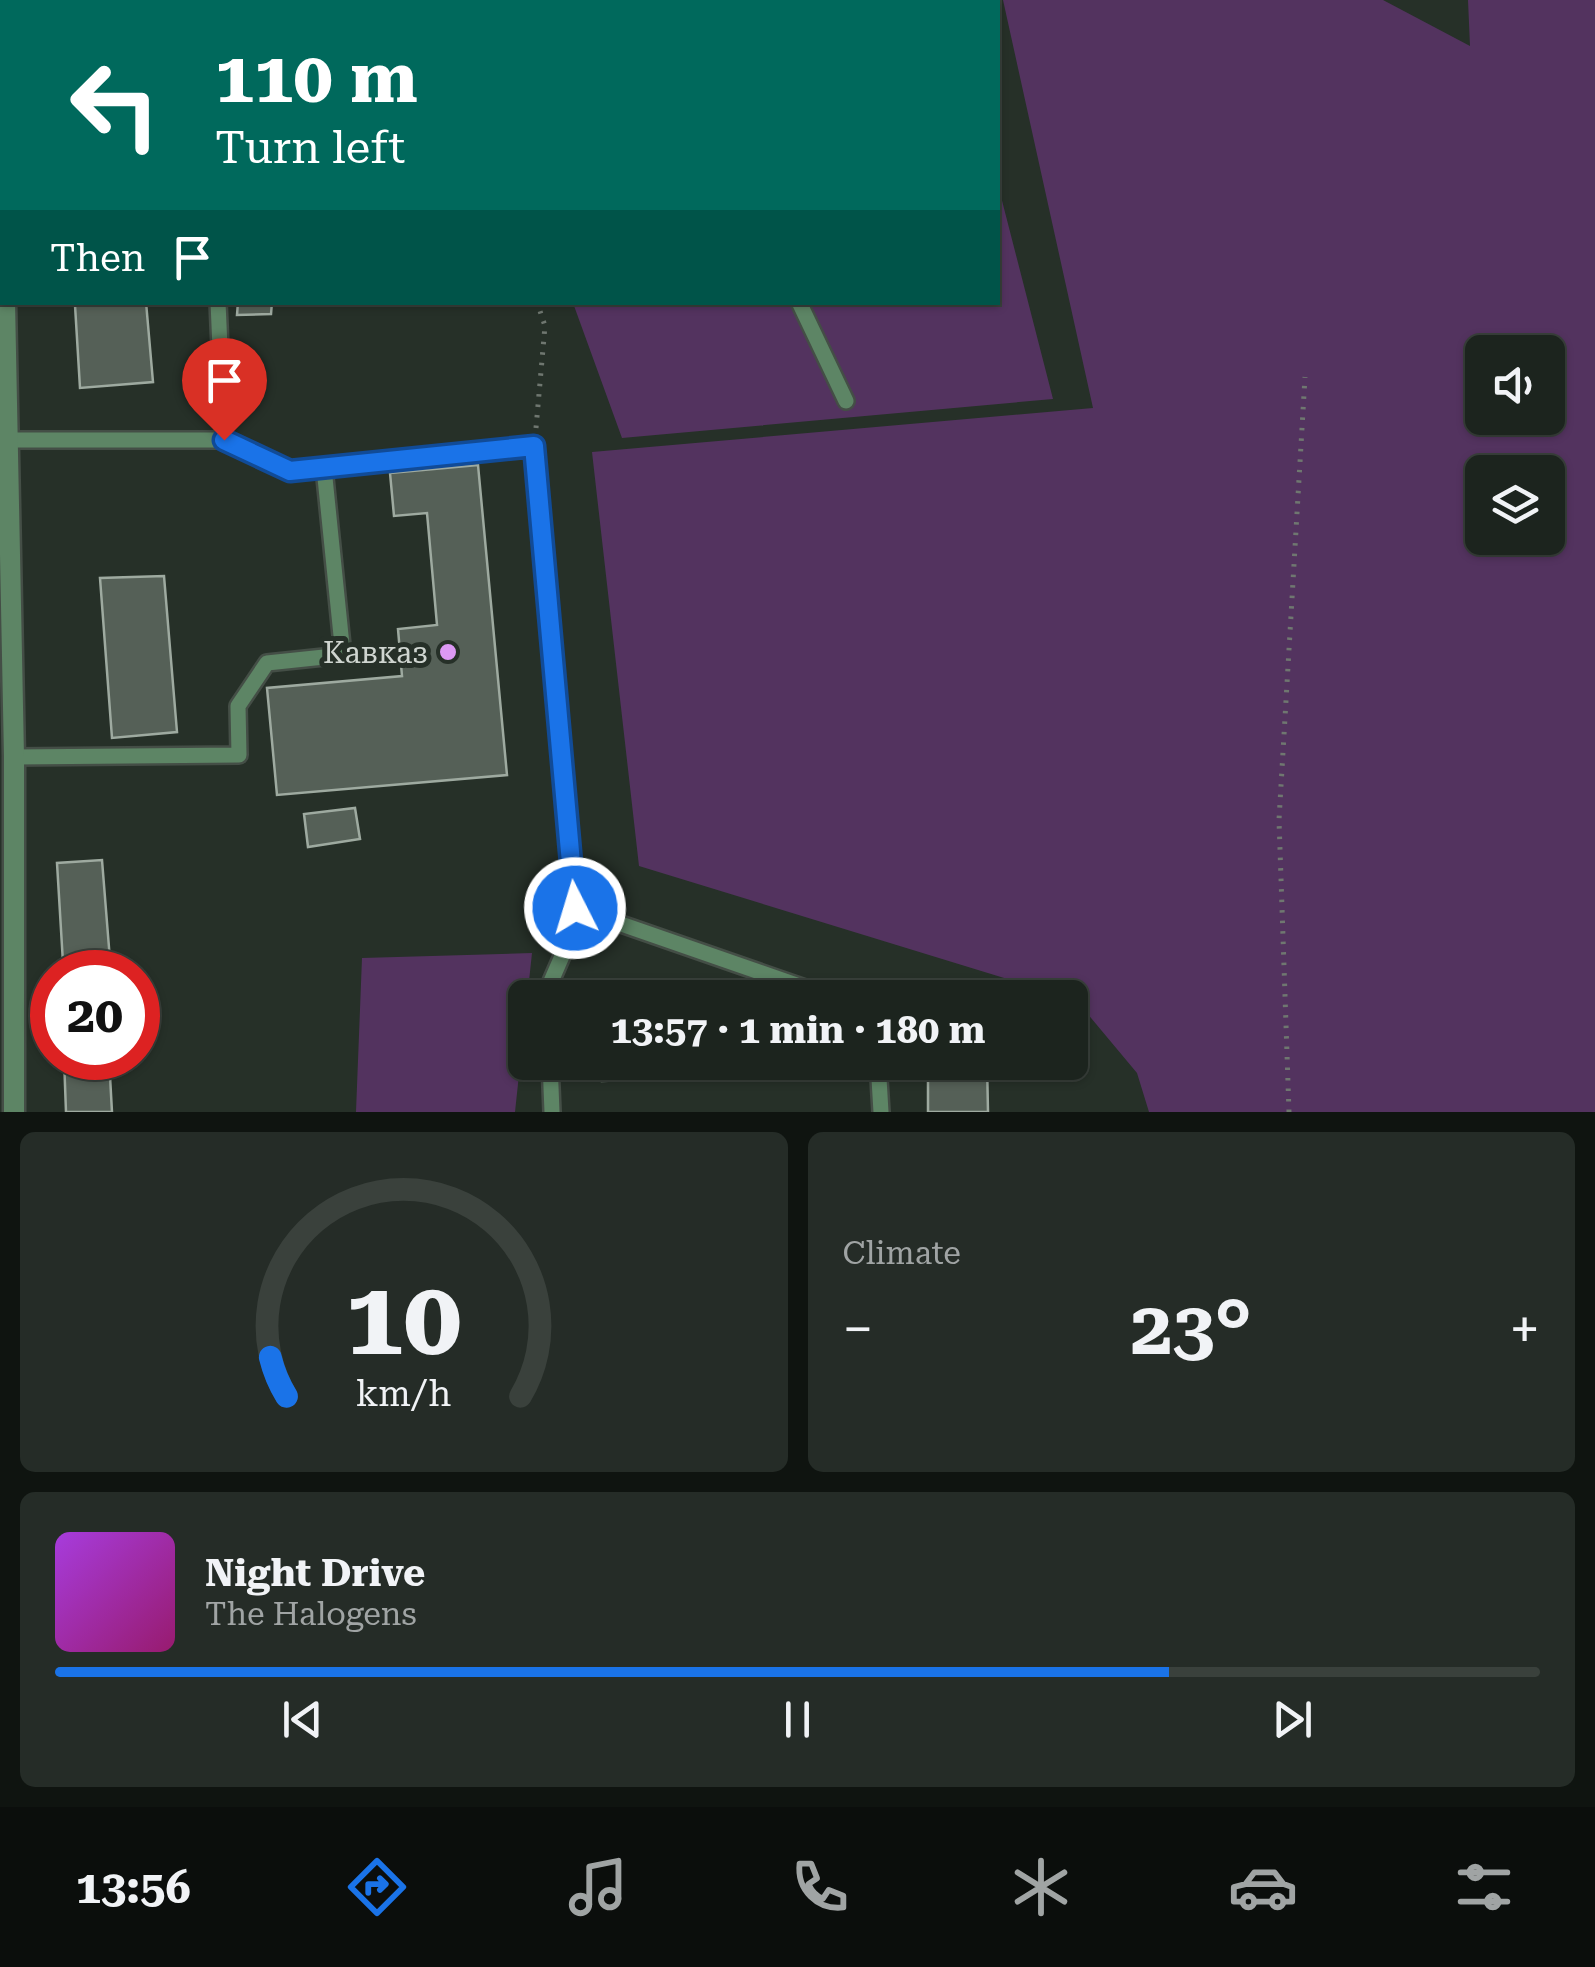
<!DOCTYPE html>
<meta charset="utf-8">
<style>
body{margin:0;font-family:"Roboto Serif",serif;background:#252c27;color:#f1f3f6;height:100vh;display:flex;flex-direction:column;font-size:38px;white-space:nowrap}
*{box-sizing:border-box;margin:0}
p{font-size:32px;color:#a0a4a4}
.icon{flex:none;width:55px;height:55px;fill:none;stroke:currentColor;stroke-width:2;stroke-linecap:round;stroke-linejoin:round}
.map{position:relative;height:1112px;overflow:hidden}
.sheet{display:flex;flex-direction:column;gap:20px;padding:20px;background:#0f1410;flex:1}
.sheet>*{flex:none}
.hud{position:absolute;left:0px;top:0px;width:1000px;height:305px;box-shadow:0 2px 8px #0004,0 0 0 2px #3a413c;background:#00695c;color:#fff;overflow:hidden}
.tools{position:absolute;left:1465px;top:335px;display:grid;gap:20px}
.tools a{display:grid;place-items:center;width:100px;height:100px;border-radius:15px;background:#1c241e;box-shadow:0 2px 8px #0004,0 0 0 2px #3a413c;font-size:50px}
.speed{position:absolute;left:30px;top:950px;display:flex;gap:20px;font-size:50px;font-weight:700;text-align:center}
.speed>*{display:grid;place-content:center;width:130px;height:130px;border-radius:50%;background:#1c241e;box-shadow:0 2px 8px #0004,0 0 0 2px #3a413c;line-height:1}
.speed .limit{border:15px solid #d22;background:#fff;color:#111}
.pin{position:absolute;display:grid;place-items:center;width:85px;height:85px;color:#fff;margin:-102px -42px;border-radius:50% 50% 50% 0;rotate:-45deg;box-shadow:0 0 10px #0007}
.pin .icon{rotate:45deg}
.me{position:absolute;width:110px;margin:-55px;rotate:355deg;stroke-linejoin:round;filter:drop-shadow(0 0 8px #0008)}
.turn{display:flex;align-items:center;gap:35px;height:210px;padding:0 50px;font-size:45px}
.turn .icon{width:130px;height:130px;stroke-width:2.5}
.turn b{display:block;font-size:70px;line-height:85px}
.then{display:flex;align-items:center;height:95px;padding:0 50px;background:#0003;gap:20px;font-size:38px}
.big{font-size:75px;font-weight:700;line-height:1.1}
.sheet .card{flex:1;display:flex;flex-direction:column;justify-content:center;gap:15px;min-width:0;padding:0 35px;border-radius:15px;background:#252c27}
.sheet .dial{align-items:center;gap:0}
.dial svg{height:260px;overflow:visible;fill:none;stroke:#3a413c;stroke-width:7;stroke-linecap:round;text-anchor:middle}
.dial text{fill:#f1f3f6;stroke:none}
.song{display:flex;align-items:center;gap:30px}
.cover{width:120px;height:120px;border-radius:15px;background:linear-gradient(135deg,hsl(280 70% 55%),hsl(320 70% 35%))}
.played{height:10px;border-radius:5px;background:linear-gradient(90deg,#1a73e8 75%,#3a413c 75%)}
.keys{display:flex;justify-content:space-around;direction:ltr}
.heat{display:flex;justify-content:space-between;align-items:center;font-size:55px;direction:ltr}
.sheet .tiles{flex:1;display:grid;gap:20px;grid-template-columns:1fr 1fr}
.card:last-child{grid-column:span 2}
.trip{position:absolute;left:508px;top:980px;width:580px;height:100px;border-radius:15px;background:#1c241e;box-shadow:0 2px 8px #0004,0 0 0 2px #3a413c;font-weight:700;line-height:100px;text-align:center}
.dock{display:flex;height:160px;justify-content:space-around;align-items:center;background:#0b0e0c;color:#a0a4a4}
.dock .icon{width:70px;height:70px}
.dock .selected{color:#1a73e8}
.dock b{font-size:45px;color:#f1f3f6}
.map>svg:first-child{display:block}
.green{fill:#53335f;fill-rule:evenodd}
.building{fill:#556057;stroke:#9eaaa0;stroke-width:2.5}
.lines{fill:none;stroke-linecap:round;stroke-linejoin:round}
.service-casing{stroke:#444e46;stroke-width:20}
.minor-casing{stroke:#444e46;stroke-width:25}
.tertiary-casing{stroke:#444e46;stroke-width:25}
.path{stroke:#6f7770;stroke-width:5;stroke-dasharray:2.5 8;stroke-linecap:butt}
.service{stroke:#5d8565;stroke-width:15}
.minor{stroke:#5d8565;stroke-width:20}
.tertiary{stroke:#5d8565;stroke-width:20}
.route-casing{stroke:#114b97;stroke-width:25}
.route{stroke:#1a73e8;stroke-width:18}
.poi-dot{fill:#dc99f4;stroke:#263028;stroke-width:4}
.labels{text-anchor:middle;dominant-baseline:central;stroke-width:10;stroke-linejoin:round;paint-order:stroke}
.poi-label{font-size:30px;fill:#cfd5d0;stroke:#263028;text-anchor:end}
</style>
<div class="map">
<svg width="1595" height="1112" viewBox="0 0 1595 1112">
<rect width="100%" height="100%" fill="#263028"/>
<path class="green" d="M435,0H950L951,2H436Z
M1003,0H1383L1470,46L1468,0H1595V1112H1149L1137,1073L1076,1000L639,866L592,452L1093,408ZM1482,352H1548V418H1482ZM1548,472V538H1482V472Z
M998,185L1053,399L622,438L573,303L998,302Z
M532,953L515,1112H356L362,958Z"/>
<path class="building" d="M104,302H146L153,382L80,388L75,305Z
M238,302H272L271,314L237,315Z
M478,465L507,775L277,795L267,688L402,676L398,629L437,625L427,513L394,516L390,473Z
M164,576L177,732L112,738L100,578Z
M355,808L360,839L308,847L304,814Z
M102,860L110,960L63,963L57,863Z
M64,1058H109L112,1112H66Z
M602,1062H847V1073L602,1081Z
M928,1062H987L988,1112H928Z"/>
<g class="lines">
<defs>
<path id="service" d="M227,0V2
M649,0L651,2
M218,302L224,440
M799,302L846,401
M8,440H224L290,471L534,447L576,924L549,986V998
M14,757L239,755L238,706L267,663L343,655L324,468
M575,908L834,998
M550,1062L552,1112
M878,1062L881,1112"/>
<path id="minor" d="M0,256L2,253"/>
<path id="tertiary" d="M0,160L2,207
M5,302L14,757V1112"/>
</defs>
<use href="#service" class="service-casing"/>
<use href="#minor" class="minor-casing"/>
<use href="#tertiary" class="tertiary-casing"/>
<path class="path" d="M410,0L411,2
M536,428L545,326L537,302
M1289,1112L1279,820L1305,377"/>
<use href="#service" class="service"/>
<use href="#minor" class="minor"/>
<use href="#tertiary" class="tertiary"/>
</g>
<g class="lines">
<defs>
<path id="route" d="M224,440L290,471L534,446L575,908"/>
</defs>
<use href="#route" class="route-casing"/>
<use href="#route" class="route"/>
</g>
<circle class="poi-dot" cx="448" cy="652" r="10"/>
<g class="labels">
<g class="poi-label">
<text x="428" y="652">Кавказ</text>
</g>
</g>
</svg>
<div class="tools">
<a><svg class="icon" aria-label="sound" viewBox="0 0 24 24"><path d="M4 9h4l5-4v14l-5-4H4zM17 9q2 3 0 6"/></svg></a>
<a><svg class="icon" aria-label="layers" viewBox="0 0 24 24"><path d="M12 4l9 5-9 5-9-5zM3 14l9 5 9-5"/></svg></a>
</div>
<div class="speed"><div class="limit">20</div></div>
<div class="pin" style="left:224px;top:440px;background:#d93025"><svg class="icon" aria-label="arrive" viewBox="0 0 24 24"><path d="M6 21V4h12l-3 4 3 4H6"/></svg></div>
<svg class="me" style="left:575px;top:908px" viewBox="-20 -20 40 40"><circle r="17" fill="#1a73e8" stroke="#fff" stroke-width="3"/><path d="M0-11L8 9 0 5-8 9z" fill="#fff"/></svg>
<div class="trip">13:57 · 1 min · 180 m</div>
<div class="hud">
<div class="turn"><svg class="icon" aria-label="left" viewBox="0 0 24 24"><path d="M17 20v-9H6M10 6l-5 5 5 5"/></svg><div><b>110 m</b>Turn left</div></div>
<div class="then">Then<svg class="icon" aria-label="arrive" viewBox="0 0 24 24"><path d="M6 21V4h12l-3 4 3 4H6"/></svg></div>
</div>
</div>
<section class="sheet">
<div class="tiles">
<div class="card dial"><svg viewBox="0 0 100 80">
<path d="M14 69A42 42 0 1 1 86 69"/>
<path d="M14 69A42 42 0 0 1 9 57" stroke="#1a73e8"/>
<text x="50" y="56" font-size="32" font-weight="700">10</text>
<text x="50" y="72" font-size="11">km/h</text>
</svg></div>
<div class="card"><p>Climate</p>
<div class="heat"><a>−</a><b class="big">23°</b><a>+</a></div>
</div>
<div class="card">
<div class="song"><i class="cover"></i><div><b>Night Drive</b><p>The Halogens</p></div></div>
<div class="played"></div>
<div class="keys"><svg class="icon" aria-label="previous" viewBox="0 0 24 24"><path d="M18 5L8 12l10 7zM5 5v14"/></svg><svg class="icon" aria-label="pause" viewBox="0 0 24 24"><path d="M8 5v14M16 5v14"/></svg><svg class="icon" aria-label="next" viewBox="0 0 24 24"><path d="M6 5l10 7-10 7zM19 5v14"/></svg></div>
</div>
</div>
</section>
<nav class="dock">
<b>13:56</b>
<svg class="icon selected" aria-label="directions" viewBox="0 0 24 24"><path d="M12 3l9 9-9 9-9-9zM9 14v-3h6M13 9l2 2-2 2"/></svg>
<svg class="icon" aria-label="music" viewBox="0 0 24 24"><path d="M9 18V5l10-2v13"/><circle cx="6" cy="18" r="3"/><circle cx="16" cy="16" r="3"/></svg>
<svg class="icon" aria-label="phone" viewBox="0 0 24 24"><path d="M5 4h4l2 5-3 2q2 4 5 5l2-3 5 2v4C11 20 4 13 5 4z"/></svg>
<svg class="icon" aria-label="climate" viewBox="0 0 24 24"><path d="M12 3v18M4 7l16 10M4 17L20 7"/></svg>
<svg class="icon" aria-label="car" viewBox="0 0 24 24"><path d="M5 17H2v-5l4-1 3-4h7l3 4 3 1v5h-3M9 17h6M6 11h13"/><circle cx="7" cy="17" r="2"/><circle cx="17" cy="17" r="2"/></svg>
<svg class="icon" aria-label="filters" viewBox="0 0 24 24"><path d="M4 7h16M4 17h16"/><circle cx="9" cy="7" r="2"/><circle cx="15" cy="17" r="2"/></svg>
</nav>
